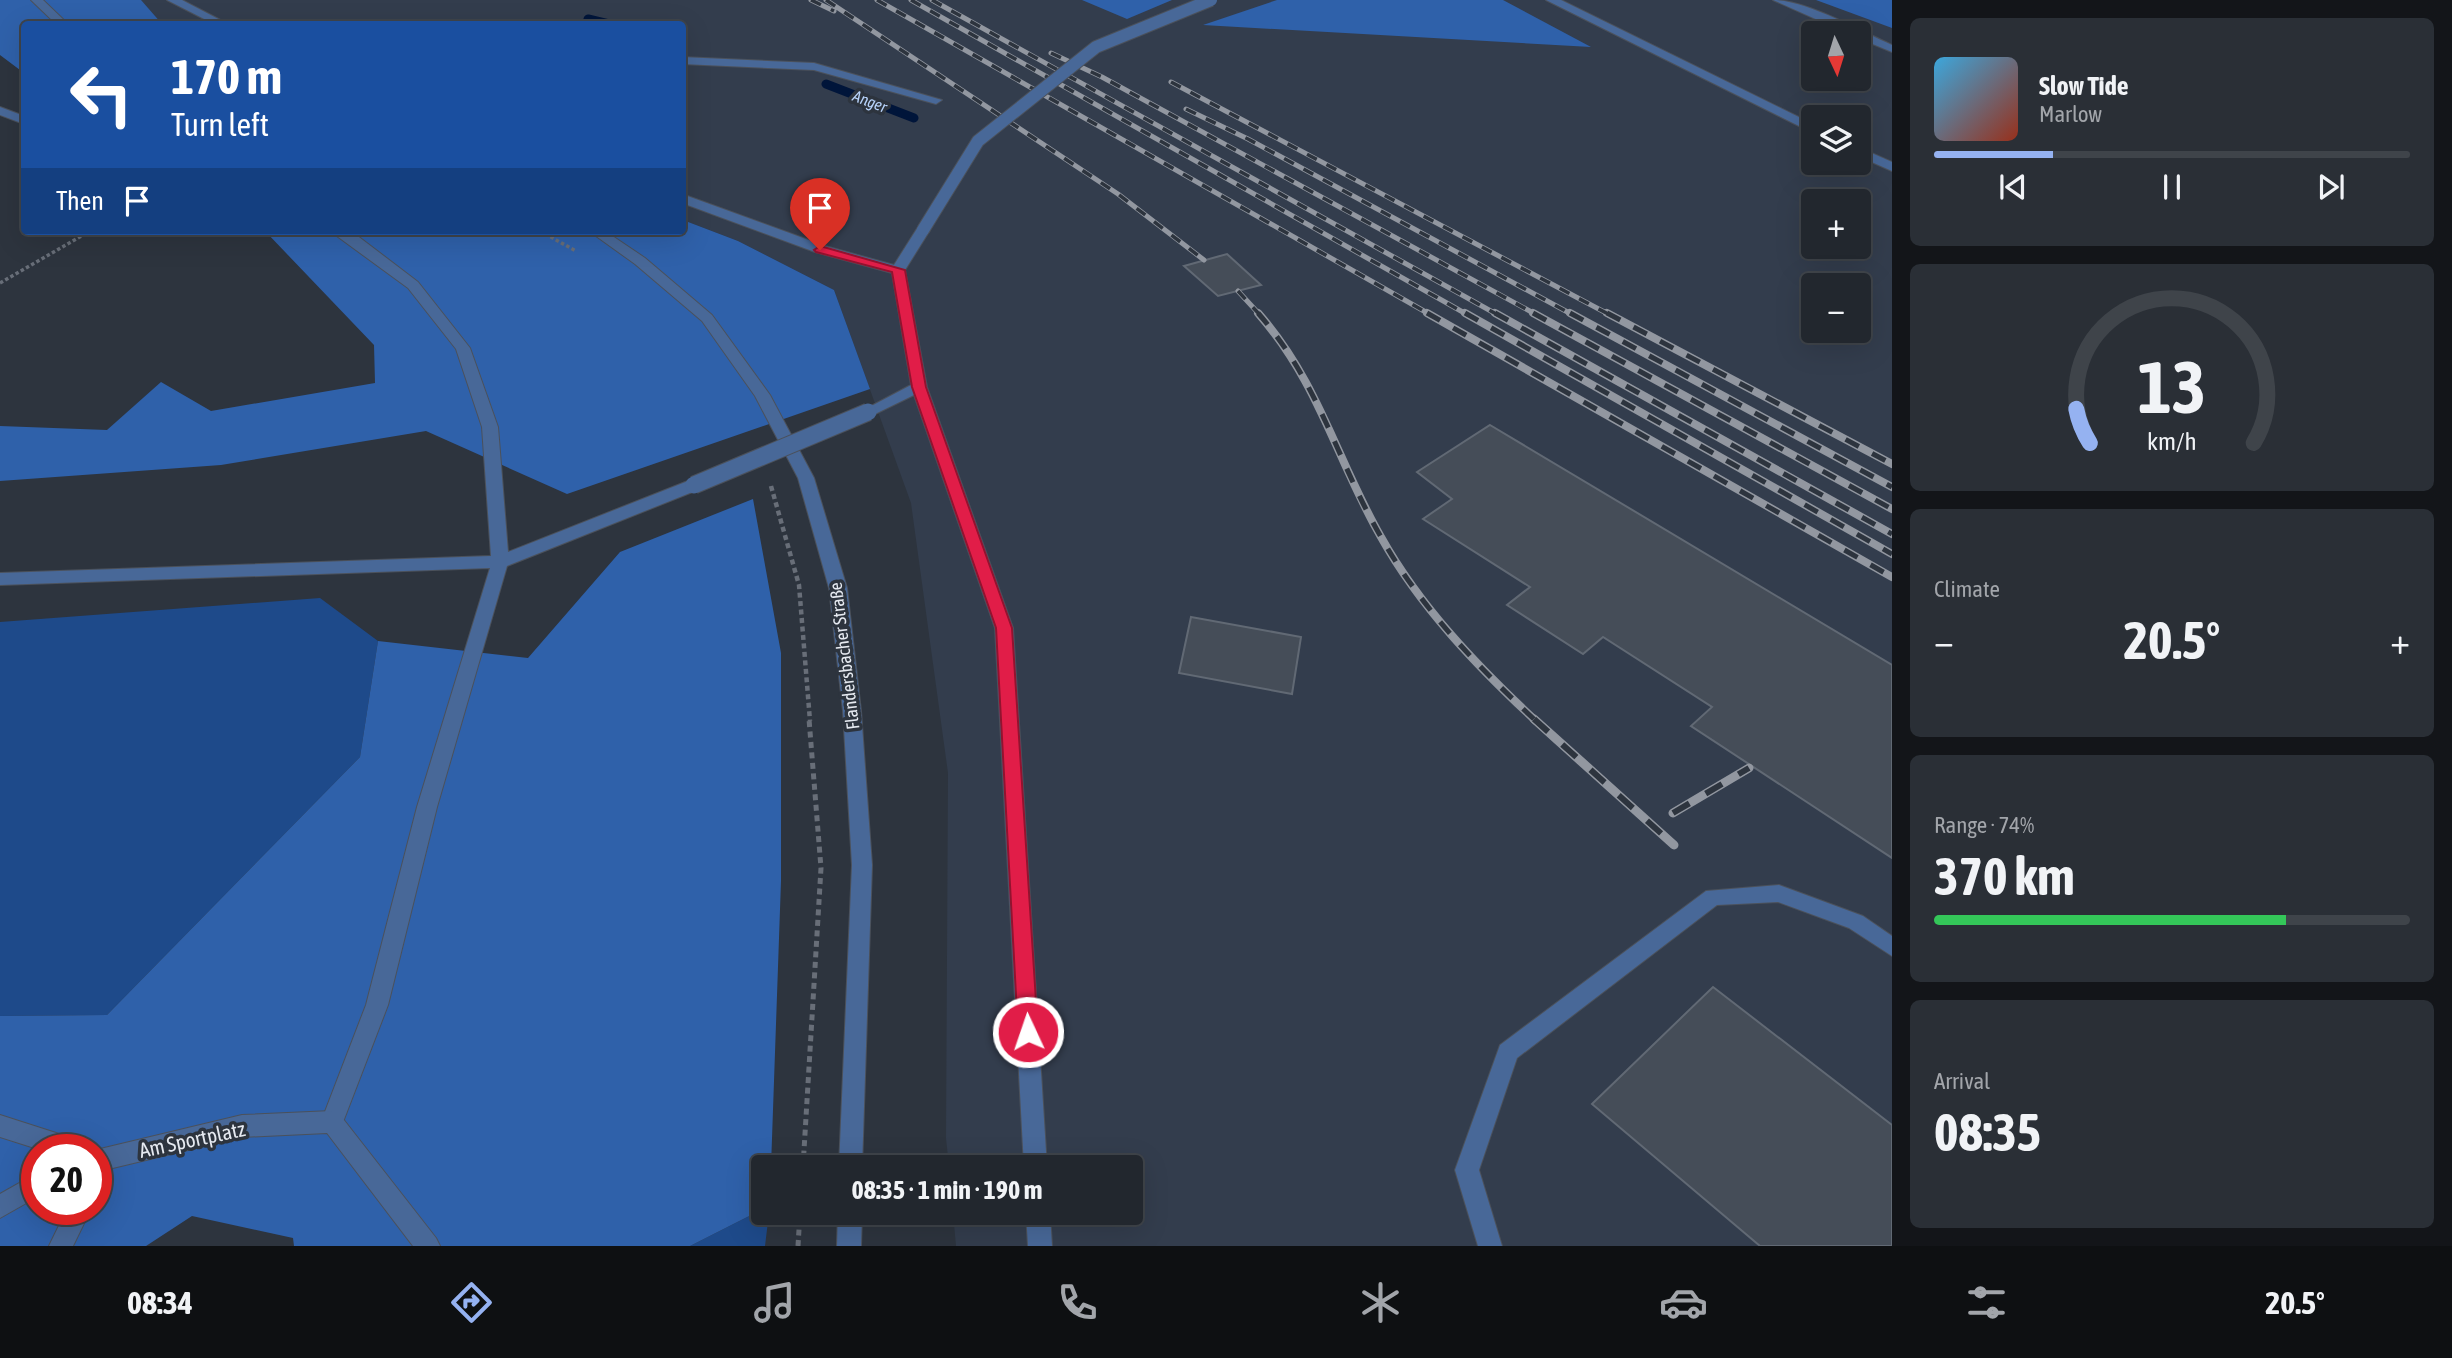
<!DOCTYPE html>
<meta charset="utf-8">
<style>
body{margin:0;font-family:"Asap Condensed",sans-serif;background:#2a2f36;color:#f1f3f6;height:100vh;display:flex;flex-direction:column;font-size:26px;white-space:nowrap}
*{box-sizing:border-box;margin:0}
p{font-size:23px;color:#a2a5aa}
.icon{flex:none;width:38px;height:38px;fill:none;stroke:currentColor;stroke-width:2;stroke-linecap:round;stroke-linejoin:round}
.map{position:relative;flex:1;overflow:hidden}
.sheet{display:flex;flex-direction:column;gap:18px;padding:18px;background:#131519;width:560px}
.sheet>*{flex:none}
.hud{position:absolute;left:21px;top:21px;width:665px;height:214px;border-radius:7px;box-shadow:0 7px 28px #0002,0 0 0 2px #3f444a;background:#1a4fa0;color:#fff;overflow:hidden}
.needle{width:46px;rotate:176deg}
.buttons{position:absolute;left:1801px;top:21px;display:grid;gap:14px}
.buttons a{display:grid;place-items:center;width:70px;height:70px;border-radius:7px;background:#22272e;box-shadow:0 7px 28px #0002,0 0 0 2px #3f444a;font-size:35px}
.speed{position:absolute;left:21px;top:1134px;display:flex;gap:14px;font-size:35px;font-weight:700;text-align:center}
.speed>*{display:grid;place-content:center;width:91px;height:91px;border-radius:50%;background:#22272e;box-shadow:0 7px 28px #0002,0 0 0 2px #3f444a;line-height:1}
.speed .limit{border:10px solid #d22;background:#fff;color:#111}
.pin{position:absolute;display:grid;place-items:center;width:60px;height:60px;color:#fff;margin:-72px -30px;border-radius:50% 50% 50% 0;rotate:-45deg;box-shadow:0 0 7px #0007}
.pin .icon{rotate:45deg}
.me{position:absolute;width:77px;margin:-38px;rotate:357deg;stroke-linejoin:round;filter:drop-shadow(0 0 5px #0008)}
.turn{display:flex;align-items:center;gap:24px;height:147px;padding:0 35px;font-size:32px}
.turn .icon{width:91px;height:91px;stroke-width:2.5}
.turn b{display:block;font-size:49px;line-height:60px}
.then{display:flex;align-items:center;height:66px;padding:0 35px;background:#0003;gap:14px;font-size:26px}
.big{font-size:52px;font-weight:700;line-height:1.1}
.sheet .widget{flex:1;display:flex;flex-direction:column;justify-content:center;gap:10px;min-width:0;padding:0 24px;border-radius:10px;background:#2a2f36}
.sheet .dial{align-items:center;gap:0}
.dial svg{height:182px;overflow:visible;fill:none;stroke:#3f444a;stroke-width:7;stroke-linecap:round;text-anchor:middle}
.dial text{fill:#f1f3f6;stroke:none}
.song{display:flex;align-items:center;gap:21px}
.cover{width:84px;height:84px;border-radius:10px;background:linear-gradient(135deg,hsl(200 70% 55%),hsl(10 70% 35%))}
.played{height:7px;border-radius:4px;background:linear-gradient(90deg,#95b2f1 25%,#3f444a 25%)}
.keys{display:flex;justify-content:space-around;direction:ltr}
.heat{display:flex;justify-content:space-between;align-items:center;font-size:38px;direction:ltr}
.charge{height:10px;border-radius:5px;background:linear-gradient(90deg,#34c759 74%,#3f444a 0)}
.trip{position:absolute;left:751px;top:1155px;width:392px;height:70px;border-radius:7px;background:#22272e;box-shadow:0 7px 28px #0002,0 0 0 2px #3f444a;font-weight:700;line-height:70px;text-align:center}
.dock{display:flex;height:112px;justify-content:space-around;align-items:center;background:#0e1012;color:#a2a5aa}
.dock .icon{width:49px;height:49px}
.dock .active{color:#95b2f1}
.dock b{font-size:32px;color:#f1f3f6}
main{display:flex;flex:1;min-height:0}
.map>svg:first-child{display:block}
.built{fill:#333d4d;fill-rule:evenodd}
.green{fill:#1e4a8a}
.forest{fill:#2f61aa;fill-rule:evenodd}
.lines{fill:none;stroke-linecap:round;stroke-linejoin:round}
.stream{stroke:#00153a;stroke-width:9}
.building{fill:#454d58;stroke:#616974;stroke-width:2}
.service-casing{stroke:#4b515b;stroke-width:2}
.minor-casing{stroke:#4b515b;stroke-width:2}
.tertiary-casing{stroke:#4b515b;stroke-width:2}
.path-far2{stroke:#686e78;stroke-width:3.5;stroke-dasharray:3.5 2.5;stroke-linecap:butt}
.path-far1{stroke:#686e78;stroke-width:4.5;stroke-dasharray:5 3.5;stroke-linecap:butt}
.path{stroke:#686e78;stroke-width:5;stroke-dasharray:6 4.5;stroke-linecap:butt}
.service{fill:#486898;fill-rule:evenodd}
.minor{fill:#486898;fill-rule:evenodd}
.tertiary{fill:#486898;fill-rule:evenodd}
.rail-far2-casing{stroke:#9297a0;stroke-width:5}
.rail-far1-casing{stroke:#9297a0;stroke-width:8}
.rail-casing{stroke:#9297a0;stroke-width:9}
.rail-far2{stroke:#2d343e;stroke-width:3.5;stroke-dasharray:11;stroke-linecap:butt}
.rail-far1{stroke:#2d343e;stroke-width:5;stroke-dasharray:15;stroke-linecap:butt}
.rail{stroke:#2d343e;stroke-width:6;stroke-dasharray:19;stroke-linecap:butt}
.service-bridge-far1-casing{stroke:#4b515b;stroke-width:14;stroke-linecap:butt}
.service-bridge-casing{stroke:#4b515b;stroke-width:19;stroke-linecap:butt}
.service-bridge-far1{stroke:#486898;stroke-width:12}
.service-bridge{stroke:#486898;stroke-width:17}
.route{fill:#e11d48;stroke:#92132f;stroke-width:2}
.labels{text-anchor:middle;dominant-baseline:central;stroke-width:7;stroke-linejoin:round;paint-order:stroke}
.far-water-label{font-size:16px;font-style:italic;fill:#b7d3fb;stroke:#2d343e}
.street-label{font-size:18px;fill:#e6eaf1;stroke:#2d343e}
.near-street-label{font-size:21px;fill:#e6eaf1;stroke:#2d343e}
</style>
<main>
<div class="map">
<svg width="1892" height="1246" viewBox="0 0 1892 1246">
<rect width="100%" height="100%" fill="#2d343e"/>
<path class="built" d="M131,0H1892V1246H956L953,1213H1130V1167H949L946,1138L948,773L911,503L834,290L738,241L683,220L682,24H162ZM1813,33H1858V79H1813ZM1813,117H1858V163H1813ZM1813,201H1858V247H1813ZM1813,285H1858V331H1813Z"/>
<path class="green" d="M320,598L378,641L360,757L107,1015L0,1016V622Z
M763,1209V1213H769L765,1246H690Z"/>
<path class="forest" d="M0,0H141L162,24H24V73L0,55Z
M1082,0H1172L1127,19Z
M1277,0H1503L1591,47L1203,25Z
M1816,0H1892V29V28Z
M683,220L738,241L834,290L870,389L567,494L426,431L221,465L0,481V426L107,430L161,382L211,411L375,383L374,345L265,231H682Z
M753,499L781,653V881L771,1167H763V1209L690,1246H294L293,1238L192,1216L146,1246H0V1016L107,1015L360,757L378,641L528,658L620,552ZM37,1150H96V1209H37Z"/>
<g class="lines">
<path class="stream" d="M588,19L609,24
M826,84L914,118"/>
</g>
<path class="building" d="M1227,254L1261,285L1218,296L1184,266Z
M1490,425L1892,665V858L1691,726L1712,707L1603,637L1583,654L1507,605L1530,587L1423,519L1452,499L1417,472Z
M1191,617L1301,637L1292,694L1179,673Z
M1713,987L1892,1125V1246H1760L1592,1104Z"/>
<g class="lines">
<defs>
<path id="service" d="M167,0H182L228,24H214Z
M1546,0H1561L1813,124V133Z
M1773,0C1806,0 1861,31 1892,45V52L1858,38V33H1847Z
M682,57L814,63L942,100L936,104L814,70L682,64Z
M0,107L24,116V124L0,115Z
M1858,147L1892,162V171L1858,156Z
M682,194L825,246L894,265L918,227H928L930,230L905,270L927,387L1013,628L1047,1167H1024L995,628L914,395L873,415L868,417L860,412L911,385L892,273L815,252L682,203Z
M330,231H348L355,234L418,282L470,348L498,427L508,552L688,481H700L702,485L700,489L507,566L437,807L388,1005L343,1122L340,1129L332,1133L324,1129L321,1122L366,1005L417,807L490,568L0,585V573L491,556L482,427L456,349L408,288Z
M1779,885L1863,916L1892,936V956L1849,928L1778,902L1717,905L1517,1058L1479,1170L1502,1246H1478L1455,1170L1500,1045L1706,891Z
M0,1115L84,1142L87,1150H41L0,1137Z
M67,1209H91L73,1246H49Z
M1026,1213H1050L1052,1246H1028Z"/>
<path id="minor" d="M332,1111L340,1115L436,1238L440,1246H413L327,1133L242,1137L96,1172V1150L242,1115Z
M37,1173V1197L0,1218V1194Z"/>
<path id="tertiary" d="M31,0H43L68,24H56Z
M589,231H605L645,258L712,315L770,395L814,478L847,588L861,711L872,865L862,1167H839L852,865L843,711L829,588L798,478L755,396L702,321L635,264Z
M838,1213H862L861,1246H837Z"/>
</defs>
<use href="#service" class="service-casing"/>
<use href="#minor" class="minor-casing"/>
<use href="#tertiary" class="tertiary-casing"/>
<path class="path-far2" d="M540,231L576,251
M0,283L90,231"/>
<path class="path-far1" d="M771,486L799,585L810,721"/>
<path class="path" d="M803,1167L821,868L809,719
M798,1246L800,1213"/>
<use href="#service" class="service"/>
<use href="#minor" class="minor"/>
<use href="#tertiary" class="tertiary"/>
<defs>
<path id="rail-far2" d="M811,0L834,11
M826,0L1118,194L1204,260
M877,0L1431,315
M911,0L1468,315
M932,0L1498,315
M1051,53L1102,77L1537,315
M1171,82L1610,315
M1186,109L1248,139L1573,315
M1238,291L1260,315"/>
<path id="rail-far1" d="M1258,313C1320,384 1336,459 1381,537C1420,607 1478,667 1536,721
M1427,313L1892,577
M1465,313L1892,554
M1495,313L1892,534
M1533,313L1892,509
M1570,313L1892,487
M1607,313L1892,464"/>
<path id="rail" d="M1534,719L1674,845
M1673,813L1749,768"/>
</defs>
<use href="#rail-far2" class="rail-far2-casing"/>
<use href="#rail-far1" class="rail-far1-casing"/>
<use href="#rail" class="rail-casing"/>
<use href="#rail-far2" class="rail-far2"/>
<use href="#rail-far1" class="rail-far1"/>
<use href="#rail" class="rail"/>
<defs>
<path id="service-bridge-far1" d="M923,230L978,141L1096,47L1211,0"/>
<path id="service-bridge" d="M694,485L868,412"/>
</defs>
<use href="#service-bridge-far1" class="service-bridge-far1-casing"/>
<use href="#service-bridge" class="service-bridge-casing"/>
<use href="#service-bridge-far1" class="service-bridge-far1"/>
<use href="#service-bridge" class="service-bridge"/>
</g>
<path class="route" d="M820,246L905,270L926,387L1012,628L1038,1032L1035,1039L1028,1041L1021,1039L1018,1032L996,628L912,387L892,272L816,252L814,250Z"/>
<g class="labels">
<g class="far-water-label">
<text transform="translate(870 101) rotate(21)">Anger</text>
</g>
<g class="street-label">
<text transform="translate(844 656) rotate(-97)">Flandersbacher Straße</text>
</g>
<g class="near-street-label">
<text transform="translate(192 1139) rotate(-12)">Am Sportplatz</text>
</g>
</g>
</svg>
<div class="buttons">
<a><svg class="needle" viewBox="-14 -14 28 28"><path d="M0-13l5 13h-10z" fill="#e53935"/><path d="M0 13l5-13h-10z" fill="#a2a5aa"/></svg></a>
<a><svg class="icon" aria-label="layers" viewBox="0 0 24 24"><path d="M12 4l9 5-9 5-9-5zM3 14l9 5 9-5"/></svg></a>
<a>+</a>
<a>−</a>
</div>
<div class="speed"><div class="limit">20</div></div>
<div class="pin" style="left:820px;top:250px;background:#d93025"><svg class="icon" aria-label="arrive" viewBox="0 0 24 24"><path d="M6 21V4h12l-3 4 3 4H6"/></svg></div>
<svg class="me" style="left:1028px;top:1032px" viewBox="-20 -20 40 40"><circle r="17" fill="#e11d48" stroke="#fff" stroke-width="3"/><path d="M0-11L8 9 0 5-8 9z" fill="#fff"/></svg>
<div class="trip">08:35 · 1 min · 190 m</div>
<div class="hud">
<div class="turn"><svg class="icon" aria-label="left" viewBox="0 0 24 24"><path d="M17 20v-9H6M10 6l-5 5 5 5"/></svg><div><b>170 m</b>Turn left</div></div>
<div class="then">Then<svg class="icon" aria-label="arrive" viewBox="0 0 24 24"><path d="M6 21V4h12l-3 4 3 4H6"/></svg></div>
</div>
</div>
<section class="sheet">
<div class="widget">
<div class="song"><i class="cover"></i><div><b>Slow Tide</b><p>Marlow</p></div></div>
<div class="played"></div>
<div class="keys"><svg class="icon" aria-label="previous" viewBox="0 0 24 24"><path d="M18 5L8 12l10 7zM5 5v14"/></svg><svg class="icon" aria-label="pause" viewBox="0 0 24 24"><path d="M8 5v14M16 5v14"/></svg><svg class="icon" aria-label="next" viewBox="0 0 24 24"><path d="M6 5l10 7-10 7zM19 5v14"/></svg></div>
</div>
<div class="widget dial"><svg viewBox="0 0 100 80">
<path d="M14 69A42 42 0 1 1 86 69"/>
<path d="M14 69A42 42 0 0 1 8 54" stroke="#95b2f1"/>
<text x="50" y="56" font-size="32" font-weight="700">13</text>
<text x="50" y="72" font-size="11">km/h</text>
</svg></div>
<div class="widget"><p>Climate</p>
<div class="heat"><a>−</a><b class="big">20.5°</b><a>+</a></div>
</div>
<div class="widget"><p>Range · 74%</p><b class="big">370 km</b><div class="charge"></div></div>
<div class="widget"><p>Arrival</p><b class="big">08:35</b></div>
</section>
</main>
<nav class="dock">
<b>08:34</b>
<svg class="icon active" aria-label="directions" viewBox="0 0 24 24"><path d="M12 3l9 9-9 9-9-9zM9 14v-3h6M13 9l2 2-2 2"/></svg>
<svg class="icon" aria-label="music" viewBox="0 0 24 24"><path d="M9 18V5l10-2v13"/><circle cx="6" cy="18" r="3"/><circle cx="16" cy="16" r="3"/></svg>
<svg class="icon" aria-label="phone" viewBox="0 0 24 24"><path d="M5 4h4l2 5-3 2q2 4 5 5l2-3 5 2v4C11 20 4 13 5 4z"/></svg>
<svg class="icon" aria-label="climate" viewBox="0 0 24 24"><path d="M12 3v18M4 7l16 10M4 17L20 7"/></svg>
<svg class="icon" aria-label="car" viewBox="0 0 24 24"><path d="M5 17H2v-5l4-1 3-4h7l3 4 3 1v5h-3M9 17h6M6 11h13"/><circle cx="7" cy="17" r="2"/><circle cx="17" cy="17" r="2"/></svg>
<svg class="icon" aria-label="filters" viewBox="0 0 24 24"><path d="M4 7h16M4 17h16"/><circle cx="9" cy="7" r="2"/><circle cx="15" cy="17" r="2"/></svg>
<b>20.5°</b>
</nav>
